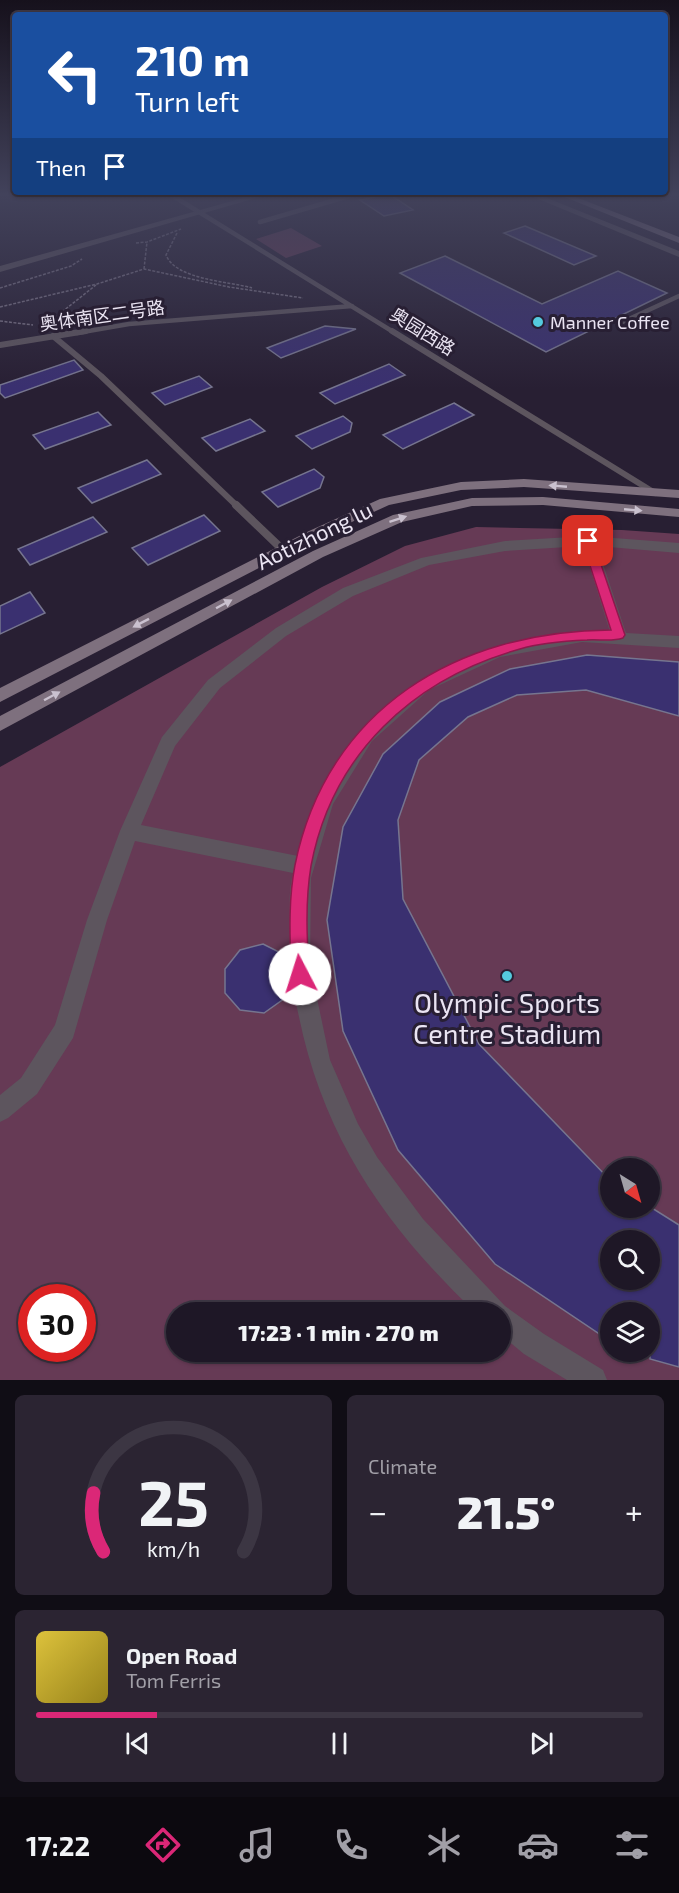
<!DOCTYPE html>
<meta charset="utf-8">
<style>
body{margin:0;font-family:"Exo 2","Noto Sans SC",sans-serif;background:#2b2432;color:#f1f3f6;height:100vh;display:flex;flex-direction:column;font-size:22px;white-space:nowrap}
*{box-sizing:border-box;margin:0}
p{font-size:20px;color:#a19fa7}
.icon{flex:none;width:33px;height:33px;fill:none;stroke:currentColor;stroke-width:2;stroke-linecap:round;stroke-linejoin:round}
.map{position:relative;height:1380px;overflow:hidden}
.side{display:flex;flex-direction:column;gap:15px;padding:15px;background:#100d15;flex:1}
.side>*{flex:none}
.guide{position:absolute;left:12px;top:12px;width:656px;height:183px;border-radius:6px;box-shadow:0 2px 4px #0004,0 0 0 2px #3c3643;background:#1a4fa0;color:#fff;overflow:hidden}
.needle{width:39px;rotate:143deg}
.fabs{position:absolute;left:600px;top:1158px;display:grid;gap:12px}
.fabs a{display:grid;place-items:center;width:60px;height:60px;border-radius:50%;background:#1e1726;box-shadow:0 2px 4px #0004,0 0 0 2px #3c3643;font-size:30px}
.speed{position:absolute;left:18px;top:1284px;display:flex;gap:12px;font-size:30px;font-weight:700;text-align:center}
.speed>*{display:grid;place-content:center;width:78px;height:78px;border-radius:50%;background:#1e1726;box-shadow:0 2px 4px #0004,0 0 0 2px #3c3643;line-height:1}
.speed .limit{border:9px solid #d22;background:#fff;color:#111}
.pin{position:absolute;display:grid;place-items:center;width:51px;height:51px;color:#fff;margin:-26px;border-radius:12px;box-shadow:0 3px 9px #0006}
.me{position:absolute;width:66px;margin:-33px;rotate:355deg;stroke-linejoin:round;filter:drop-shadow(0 0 4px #0008)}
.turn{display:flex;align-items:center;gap:21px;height:126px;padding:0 24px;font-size:27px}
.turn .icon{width:78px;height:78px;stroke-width:2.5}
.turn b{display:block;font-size:42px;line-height:51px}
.then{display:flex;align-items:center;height:57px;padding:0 24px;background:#0003;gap:12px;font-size:22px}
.big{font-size:45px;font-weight:800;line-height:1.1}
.side .tile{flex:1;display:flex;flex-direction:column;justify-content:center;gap:9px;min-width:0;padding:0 21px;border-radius:9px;background:#2b2432}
.side .dial{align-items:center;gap:0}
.dial svg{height:156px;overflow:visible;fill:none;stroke:#3c3643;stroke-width:7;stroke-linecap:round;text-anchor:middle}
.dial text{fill:#f1f3f6;stroke:none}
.song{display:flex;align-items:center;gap:18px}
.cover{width:72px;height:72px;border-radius:9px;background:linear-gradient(135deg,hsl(50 70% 55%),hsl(50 70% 35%))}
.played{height:6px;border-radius:3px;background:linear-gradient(90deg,#db2777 20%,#3c3643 20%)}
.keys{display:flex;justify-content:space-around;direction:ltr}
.heat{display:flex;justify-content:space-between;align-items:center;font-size:33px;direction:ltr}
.side .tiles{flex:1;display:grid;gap:15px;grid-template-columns:1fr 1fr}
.tile:last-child{grid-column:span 2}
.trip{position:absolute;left:166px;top:1302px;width:345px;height:60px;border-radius:30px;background:#1e1726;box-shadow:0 2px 4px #0004,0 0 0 2px #3c3643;font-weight:800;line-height:60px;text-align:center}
.dock{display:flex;height:96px;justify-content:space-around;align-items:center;background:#0c090f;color:#a19fa7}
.dock .icon{width:42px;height:42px}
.dock .active{color:#db2777}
.dock b{font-size:27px;color:#f1f3f6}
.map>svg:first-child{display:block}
.green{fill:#663a55;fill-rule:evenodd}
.building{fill:#3a3070;stroke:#76758f;stroke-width:1.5;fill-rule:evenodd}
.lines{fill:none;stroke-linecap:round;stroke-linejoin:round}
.path{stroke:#7c7486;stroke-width:1.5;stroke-dasharray:3 1.5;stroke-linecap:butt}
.service-far2{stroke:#5d555e;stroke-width:4.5}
.service-far1{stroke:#5d555e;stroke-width:6}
.service{stroke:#5d555e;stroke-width:8}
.minor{fill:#5d555e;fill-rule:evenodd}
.tertiary{fill:#5d555e;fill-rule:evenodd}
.secondary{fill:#7e707e;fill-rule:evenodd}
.oneway{fill:#cac1cf}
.route{fill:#db2777;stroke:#8e194d;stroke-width:1.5}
.poi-dot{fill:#54cade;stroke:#281f33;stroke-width:2}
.labels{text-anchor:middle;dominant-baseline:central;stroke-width:6;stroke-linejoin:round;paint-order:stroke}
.far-street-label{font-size:18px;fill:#eae4f2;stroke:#281f33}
.far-poi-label{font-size:18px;fill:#eae4f2;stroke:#281f33;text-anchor:start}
.street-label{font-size:22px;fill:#eae4f2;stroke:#281f33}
.near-poi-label{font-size:27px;fill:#eae4f2;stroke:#281f33}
</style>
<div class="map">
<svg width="679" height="1380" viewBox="0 0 679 1380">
<rect width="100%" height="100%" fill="#281f33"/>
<path class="green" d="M291,228L322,246L286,258L256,239Z
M476,527L622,530L679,534V1380H0V767L322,587L405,546ZM610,1168H650V1208H610ZM610,1240H650V1280H610ZM32,1298H82V1348H32ZM177,1312H501V1352H177ZM610,1312H650V1352H610Z"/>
<path class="building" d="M379,196H392L413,210L384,216L360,200Z
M525,226L596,256L574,265L504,233Z
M445,256L542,304L618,271L667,293L546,352L400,273Z
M325,326L356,329L281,358L267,348Z
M74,360L83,370L5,398L0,393V385Z
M389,364L405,375L335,404L320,393Z
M199,376L212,387L165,405L152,393Z
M454,403L474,415L403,449L383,435Z
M98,412L111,425L45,449L33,435Z
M343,416L352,423L350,432L312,449L296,436Z
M250,419L265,431L216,451L202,438Z
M147,460L161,474L92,503L78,488Z
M314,469L324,477L320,488L278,507L262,492Z
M204,515L220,531L148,565L132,548Z
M93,517L107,532L30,565L18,549Z
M30,592L45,613L0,634V606Z
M587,655L679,662V716L586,690L517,695L468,717L419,760L398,820L403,899L479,1044L610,1180V1208H652L679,1225V1367L650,1359V1312H610V1341L495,1264L398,1150L343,1031L327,920L343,827L383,754L440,702L510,669ZM610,1240H650V1280H610Z
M263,944L283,954L288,964L290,982L285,998L264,1013L240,1010L225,993V969L240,950Z"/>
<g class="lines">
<path class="path" d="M177,233L166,255C176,280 228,281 252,288
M136,243L147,242L181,229
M144,269L147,242
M0,288L71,266L82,259
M0,307L97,284L144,269L229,287L303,298
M0,321L33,325
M48,323L96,285"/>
<path class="service-far2" d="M173,196L395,333
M260,222L349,196
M618,324L679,296
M77,333L129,324L352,306"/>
<path class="service-far1" d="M392,331L655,493
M53,336L101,376L237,506
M0,345L86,331"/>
<path class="service" d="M236,505L283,550"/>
<path class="minor" d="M250,196H263L0,272V266Z
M588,536L679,543V553L597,546L626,633L679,636V648L582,642L500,657L429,690L372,741L333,804L311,878L310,965L330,1060L358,1124L377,1157L423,1219L505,1306L544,1334L603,1370L607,1380H567L524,1354L501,1335V1312H475C387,1228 324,1139 299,1017C292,985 288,965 290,932C290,913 288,891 293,873L135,841L107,920L73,1038L37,1094L8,1118L0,1122V1095L21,1078L55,1025L87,920L120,831L162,737L208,680L276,628L343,588L421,558L505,541ZM583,546L610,632C522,627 421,665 360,731C346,746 328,777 318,795C308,813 304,837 298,856L141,825L175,746L220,688L286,636L353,596L429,565L505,551Z"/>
<path class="tertiary" d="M531,196H542L679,251V257Z"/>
<path class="secondary" d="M562,196H573L679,237V243Z
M524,479L679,490V498L524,487L461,490L389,505L319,537L0,702V688L309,531L380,499L461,482Z
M543,497L679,509V517L543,505L472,506L402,522L323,557L0,731V716L313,551L393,515L472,498Z"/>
</g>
<defs><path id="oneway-solid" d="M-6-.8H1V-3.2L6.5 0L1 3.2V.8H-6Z" transform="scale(1.5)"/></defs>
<g class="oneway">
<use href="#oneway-solid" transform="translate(558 486) rotate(-175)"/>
<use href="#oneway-solid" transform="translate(633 510) rotate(5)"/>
<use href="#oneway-solid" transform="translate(398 519) rotate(-18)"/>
<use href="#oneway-solid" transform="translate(224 604) rotate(-28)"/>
<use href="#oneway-solid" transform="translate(141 623) rotate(153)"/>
<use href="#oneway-solid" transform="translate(52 696) rotate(-28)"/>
</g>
<linearGradient id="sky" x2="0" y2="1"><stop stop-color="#16111c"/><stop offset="0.5" stop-color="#42425b"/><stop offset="1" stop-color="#42425b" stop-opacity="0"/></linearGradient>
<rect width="679" height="389" fill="url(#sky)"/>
<path class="route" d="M588,537L593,541L625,635L623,638C612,642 599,639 587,640C566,641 540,643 520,649C413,679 332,754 311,866C305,902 307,938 309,974L307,981L300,983L294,981L291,974C290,938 288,901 295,865C327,708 458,631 611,630L582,541Z"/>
<g class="poi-dot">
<circle cx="538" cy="322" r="6"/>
<circle cx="507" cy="976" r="6"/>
</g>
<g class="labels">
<g class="far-street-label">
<text transform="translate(102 315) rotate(-8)">奥体南区二号路</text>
<text transform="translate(423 331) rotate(32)">奥园西路</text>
</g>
<g class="far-poi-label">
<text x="550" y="322">Manner Coffee</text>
</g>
<g class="street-label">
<text transform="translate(314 535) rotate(-26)">Aotizhong lu</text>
</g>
<g class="near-poi-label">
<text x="507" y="1002">Olympic Sports<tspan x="507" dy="31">Centre Stadium</tspan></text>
</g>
</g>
</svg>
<div class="fabs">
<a><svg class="needle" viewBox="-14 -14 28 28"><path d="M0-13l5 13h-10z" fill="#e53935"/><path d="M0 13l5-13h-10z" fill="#a19fa7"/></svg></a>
<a><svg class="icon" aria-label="search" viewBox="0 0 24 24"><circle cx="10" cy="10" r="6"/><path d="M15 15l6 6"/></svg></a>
<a><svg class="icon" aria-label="layers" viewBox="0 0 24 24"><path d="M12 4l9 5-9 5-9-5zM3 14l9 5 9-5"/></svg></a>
</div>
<div class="speed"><div class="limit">30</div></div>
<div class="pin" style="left:588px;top:541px;background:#d93025"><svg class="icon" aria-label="arrive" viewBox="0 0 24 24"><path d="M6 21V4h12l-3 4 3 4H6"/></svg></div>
<svg class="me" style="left:300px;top:974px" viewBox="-20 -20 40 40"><circle r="19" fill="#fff"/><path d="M0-13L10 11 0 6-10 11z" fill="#db2777"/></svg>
<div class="trip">17:23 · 1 min · 270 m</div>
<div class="guide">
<div class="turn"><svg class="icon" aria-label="left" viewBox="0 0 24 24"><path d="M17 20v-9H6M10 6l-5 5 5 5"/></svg><div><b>210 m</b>Turn left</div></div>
<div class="then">Then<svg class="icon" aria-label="arrive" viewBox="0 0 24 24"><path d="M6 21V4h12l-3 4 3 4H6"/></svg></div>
</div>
</div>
<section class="side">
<div class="tiles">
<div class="tile dial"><svg viewBox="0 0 100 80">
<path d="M14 69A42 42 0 1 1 86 69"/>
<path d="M14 69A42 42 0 0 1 9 39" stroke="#db2777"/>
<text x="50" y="56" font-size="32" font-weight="700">25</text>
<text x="50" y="72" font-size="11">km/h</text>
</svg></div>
<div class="tile"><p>Climate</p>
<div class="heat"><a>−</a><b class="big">21.5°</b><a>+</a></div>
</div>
<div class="tile">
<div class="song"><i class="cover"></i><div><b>Open Road</b><p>Tom Ferris</p></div></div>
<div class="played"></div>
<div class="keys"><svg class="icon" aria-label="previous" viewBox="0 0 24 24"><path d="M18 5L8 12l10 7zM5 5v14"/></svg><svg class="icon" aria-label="pause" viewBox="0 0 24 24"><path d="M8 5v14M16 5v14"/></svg><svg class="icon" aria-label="next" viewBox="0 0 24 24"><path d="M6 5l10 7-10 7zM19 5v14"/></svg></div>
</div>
</div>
</section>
<nav class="dock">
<b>17:22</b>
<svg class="icon active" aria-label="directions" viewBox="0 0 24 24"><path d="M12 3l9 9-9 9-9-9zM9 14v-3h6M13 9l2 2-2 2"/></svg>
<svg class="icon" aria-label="music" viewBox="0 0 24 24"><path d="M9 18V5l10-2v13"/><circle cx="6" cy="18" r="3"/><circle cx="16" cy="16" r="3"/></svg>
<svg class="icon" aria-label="phone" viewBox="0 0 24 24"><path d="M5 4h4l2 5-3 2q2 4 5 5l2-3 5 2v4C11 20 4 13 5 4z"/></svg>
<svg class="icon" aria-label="climate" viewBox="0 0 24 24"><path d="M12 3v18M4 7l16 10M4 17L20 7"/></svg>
<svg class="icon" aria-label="car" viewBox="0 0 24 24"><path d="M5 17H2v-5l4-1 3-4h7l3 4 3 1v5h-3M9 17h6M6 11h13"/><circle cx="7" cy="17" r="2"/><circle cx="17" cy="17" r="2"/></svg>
<svg class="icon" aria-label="filters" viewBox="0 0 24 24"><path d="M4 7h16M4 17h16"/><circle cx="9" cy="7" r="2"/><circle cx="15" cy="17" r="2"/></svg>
</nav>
